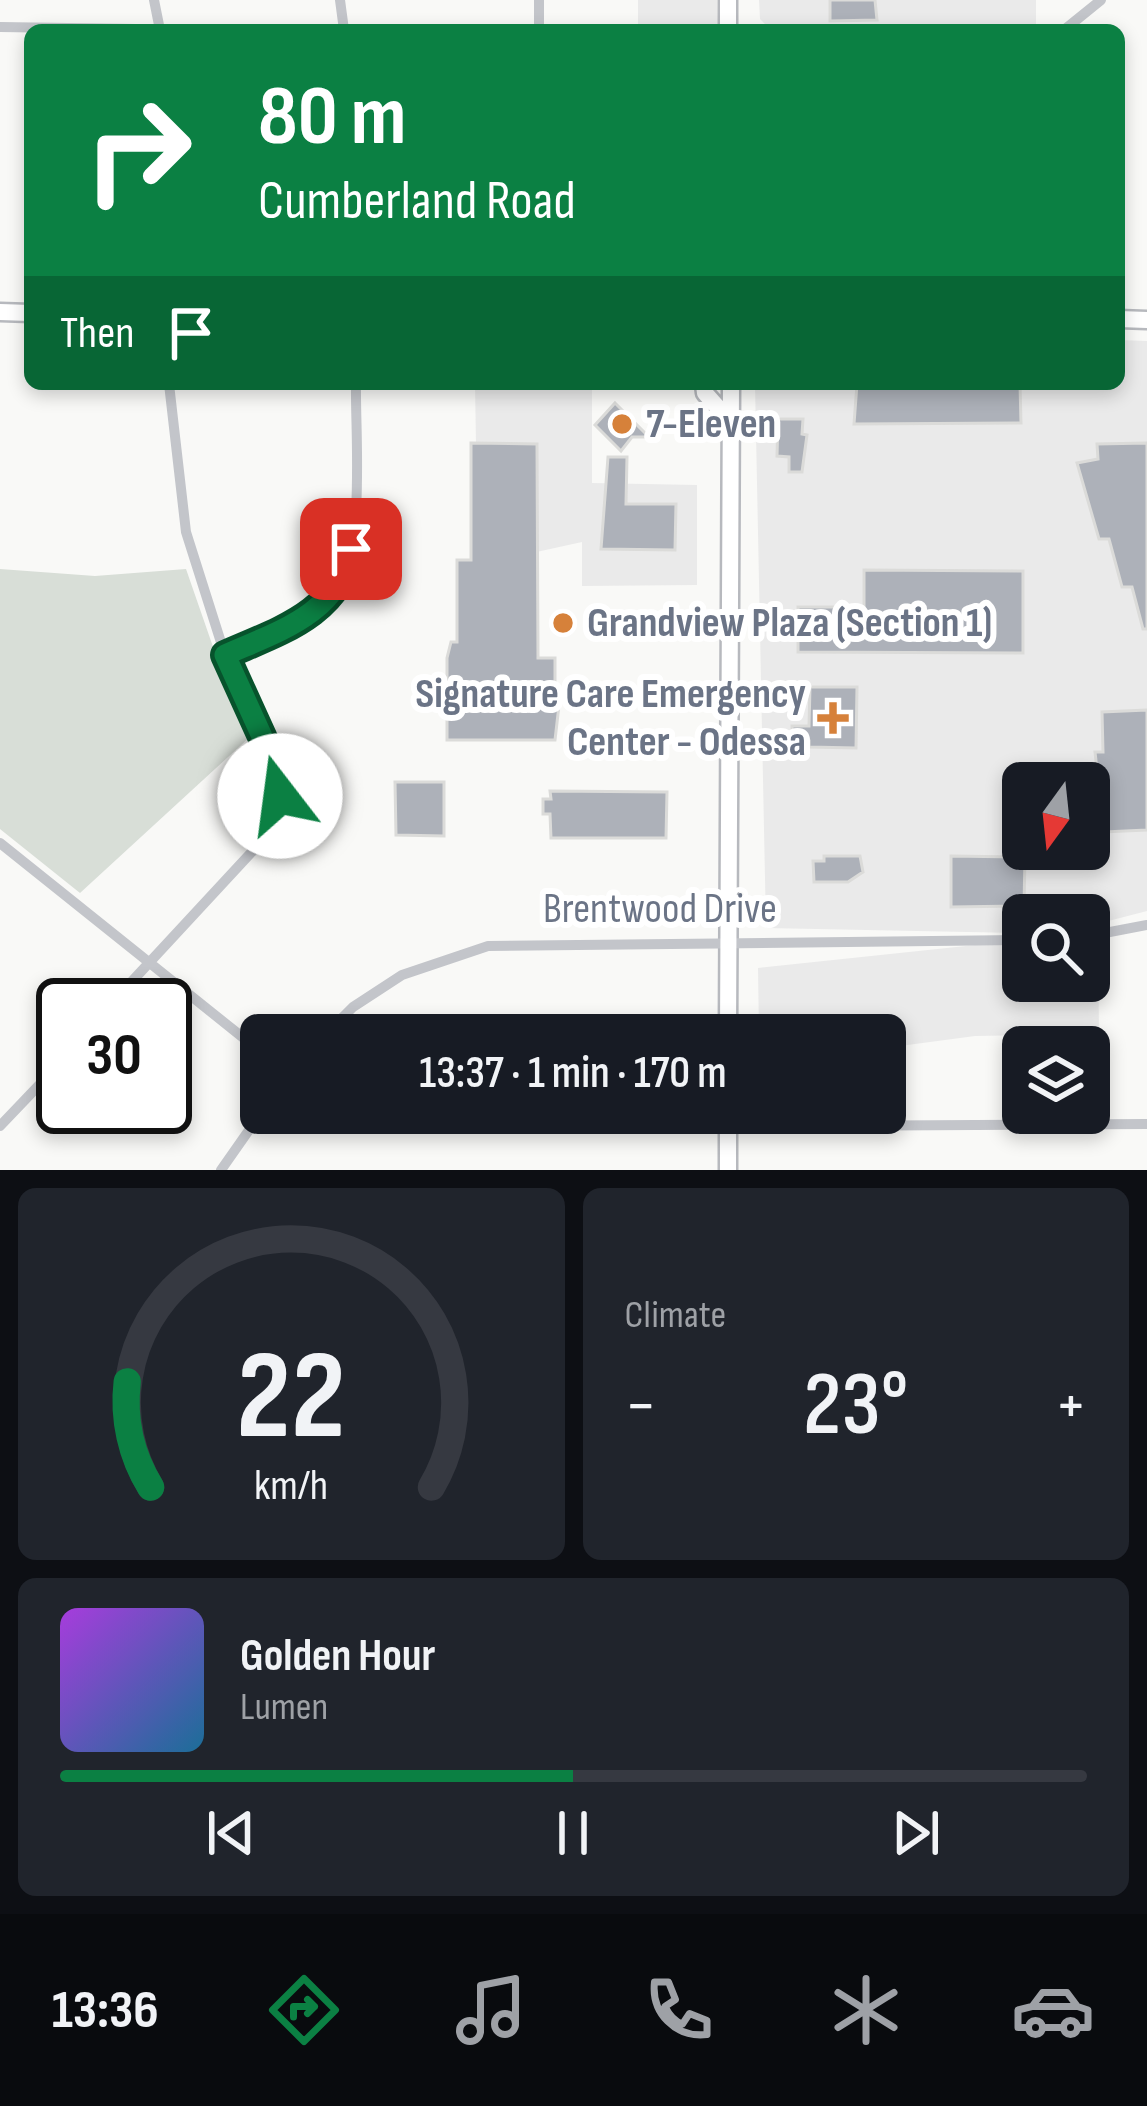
<!DOCTYPE html>
<meta charset="utf-8">
<style>
body{margin:0;font-family:"Sofia Sans Condensed",sans-serif;background:#20242c;color:#f1f3f6;height:100vh;display:flex;flex-direction:column;font-size:45px;white-space:nowrap}
*{box-sizing:border-box;margin:0}
p{font-size:39px;color:#9ea1a6}
.icon{flex:none;width:66px;height:66px;fill:none;stroke:currentColor;stroke-width:2;stroke-linecap:round;stroke-linejoin:round}
.map{position:relative;height:1170px;overflow:hidden}
.panel{display:flex;flex-direction:column;gap:18px;padding:18px;background:#0d0f14;flex:1}
.panel>*{flex:none}
.top-card{position:absolute;left:24px;top:24px;width:1101px;height:366px;border-radius:18px;box-shadow:0 6px 18px #0003;background:#0b8043;color:#fff;overflow:hidden}
.needle{width:78px;rotate:195deg}
.controls{position:absolute;left:1002px;top:762px;display:grid;gap:24px}
.controls a{display:grid;place-items:center;width:108px;height:108px;border-radius:18px;background:#171b24;box-shadow:0 6px 18px #0003;font-size:60px}
.speed{position:absolute;left:36px;top:978px;display:flex;gap:24px;font-size:60px;font-weight:700;text-align:center}
.speed>*{display:grid;place-content:center;width:156px;height:156px;border-radius:50%;background:#171b24;box-shadow:0 6px 18px #0003;line-height:1}
.speed .limit{border:6px solid #111;border-radius:18px;background:#fff;color:#111}
.pin{position:absolute;display:grid;place-items:center;width:102px;height:102px;color:#fff;margin:-51px;border-radius:24px;box-shadow:0 6px 18px #0006}
.me{position:absolute;width:132px;margin:-66px;rotate:345deg;stroke-linejoin:round;filter:drop-shadow(0 0 9px #0008)}
.turn{display:flex;align-items:center;gap:42px;height:252px;padding:0 36px;font-size:54px}
.turn .icon{width:156px;height:156px;stroke-width:2.5}
.turn b{display:block;font-size:84px;line-height:102px}
.then{display:flex;align-items:center;height:114px;padding:0 36px;background:#0003;gap:24px;font-size:45px}
.big{font-size:90px;font-weight:600;line-height:1.1}
.panel .widget{flex:1;display:flex;flex-direction:column;justify-content:center;gap:18px;min-width:0;padding:0 42px;border-radius:18px;background:#20242c}
.panel .dial{align-items:center;gap:0}
.dial svg{height:312px;overflow:visible;fill:none;stroke:#363941;stroke-width:7;stroke-linecap:round;text-anchor:middle}
.dial text{fill:#f1f3f6;stroke:none}
.song{display:flex;align-items:center;gap:36px}
.cover{width:144px;height:144px;border-radius:18px;background:linear-gradient(135deg,hsl(280 70% 55%),hsl(200 70% 35%))}
.played{height:12px;border-radius:6px;background:linear-gradient(90deg,#0b8043 50%,#363941 50%)}
.keys{display:flex;justify-content:space-around;direction:ltr}
.heat{display:flex;justify-content:space-between;align-items:center;font-size:66px;direction:ltr}
.panel .tiles{flex:1;display:grid;gap:18px;grid-template-columns:1fr 1fr}
.widget:last-child{grid-column:span 2}
.trip{position:absolute;left:240px;top:1014px;width:666px;height:120px;border-radius:18px;background:#171b24;box-shadow:0 6px 18px #0003;font-weight:600;line-height:120px;text-align:center}
.tab-bar{display:flex;height:192px;justify-content:space-around;align-items:center;background:#090b0e;color:#9ea1a6}
.tab-bar .icon{width:84px;height:84px}
.tab-bar .current{color:#0b8043}
.tab-bar b{font-size:54px;color:#f1f3f6}
.map>svg:first-child{display:block}
.built{fill:#eaeaea;fill-rule:evenodd}
.green{fill:#d8ded7}
.building{fill:#adb1b9;stroke:#dbdbd9;stroke-width:3}
.lines{fill:none;stroke-linecap:round;stroke-linejoin:round}
.primary-casing{stroke:#b7b9be;stroke-width:21}
.street{stroke:#c3c5ca;stroke-width:10}
.primary{stroke:#fff;stroke-width:16}
.route-casing{stroke:#07532c;stroke-width:30}
.route{stroke:#0b8043;stroke-width:21}
.poi-dot{fill:#d6813a;stroke:#fff;stroke-width:4.5}
.labels{text-anchor:middle;dominant-baseline:central;stroke-width:12;stroke-linejoin:round;paint-order:stroke}
.poi-label{font-size:42px;font-weight:bold;fill:#6b7486;stroke:#fff;text-anchor:start}
.street-label{font-size:42px;fill:#6b7486;stroke:#fff}
</style>
<div class="map">
<svg width="1147" height="1170" viewBox="0 0 1147 1170">
<rect width="100%" height="100%" fill="#f9f9f7"/>
<path class="built" d="M638,0H717L718,25H638Z
M759,0H1036V28L767,26L760,19Z
M1119,340L1147,341V911L1089,926V915H1023V933L766,928L755,384H1119ZM1023,783H1089V849H1023Z
M475,384H592V483L697,485V585L582,586V542L478,565Z
M1098,935L1099,1034L975,1036L885,1048V1035H759L758,968L1023,940V981H1089V936Z"/>
<path class="green" d="M0,569L95,576L186,569L220,667L252,735L80,893L0,829Z"/>
<path class="building" d="M830,0H875L877,20L830,21Z
M857,384H1020L1021,423L854,424Z
M615,403L649,437H632L621,451L595,425Z
M778,419H803L802,434L807,435L802,472H789V457L777,456Z
M471,443L537,444L538,658H555V688H561L555,740H447V658L451,642H457V560H471Z
M1147,443V629H1143L1132,587H1122L1109,539H1099L1077,463L1098,459L1097,444Z
M608,457H627L626,504H676L675,550L601,549Z
M864,570L1023,571V653L798,652V607H864Z
M810,687H857L856,748L809,747V741L792,740V726H809Z
M1147,710V830L1104,832L1095,752H1103L1102,712Z
M395,782H444V836L396,835Z
M550,791L667,792L666,838H551L550,814H543V799H551Z
M824,856H860L863,872L848,882H814L813,861H824Z
M951,856L1025,857L1024,906L951,907Z"/>
<g class="lines">
<defs>
<path id="primary" d="M728,30V0
M0,312L30,313
M1119,319L1147,320
M704,384L705,393L729,420
M728,1035L731,384
M728,1113V1170"/>
</defs>
<use href="#primary" class="primary-casing"/>
<path class="street" d="M154,0L160,30
M340,0L344,30
M0,27L204,30
M539,30V0
M1064,30L1101,0
M225,655C260,640 305,626 332,597C367,559 355,436 356,384
M0,843L261,1052
M1089,936L1147,925
M110,1005L262,841L280,796L275,765L225,655L186,532L169,384
M325,1035L353,1007L402,975L488,946L1023,940
M353,1113L430,1128L1147,1124
M0,1126L63,1060
M221,1170L261,1113"/>
<use href="#primary" class="primary"/>
</g>
<g class="lines">
<defs>
<path id="route" d="M280,796L275,765L225,655C279,631 339,614 351,549"/>
</defs>
<use href="#route" class="route-casing"/>
<use href="#route" class="route"/>
</g>
<g class="poi-dot">
<circle cx="622" cy="424" r="12"/>
<circle cx="563" cy="623" r="12"/>
<path d="M827 700h12v12h12v12h-12v12h-12v-12h-12v-12h12z"/>
</g>
<g class="labels">
<g class="poi-label">
<text x="646" y="424">7-Eleven</text>
<text x="587" y="623">Grandview Plaza (Section 1)</text>
<text x="806" y="694" text-anchor="end">Signature Care Emergency<tspan x="806" dy="48">Center - Odessa</tspan></text>
</g>
<g class="street-label">
<text x="660" y="909">Brentwood Drive</text>
</g>
</g>
</svg>
<div class="controls">
<a><svg class="needle" viewBox="-14 -14 28 28"><path d="M0-13l5 13h-10z" fill="#e53935"/><path d="M0 13l5-13h-10z" fill="#9ea1a6"/></svg></a>
<a><svg class="icon" aria-label="search" viewBox="0 0 24 24"><circle cx="10" cy="10" r="6"/><path d="M15 15l6 6"/></svg></a>
<a><svg class="icon" aria-label="layers" viewBox="0 0 24 24"><path d="M12 4l9 5-9 5-9-5zM3 14l9 5 9-5"/></svg></a>
</div>
<div class="speed"><div class="limit">30</div></div>
<div class="pin" style="left:351px;top:549px;background:#d93025"><svg class="icon" aria-label="arrive" viewBox="0 0 24 24"><path d="M6 21V4h12l-3 4 3 4H6"/></svg></div>
<svg class="me" style="left:280px;top:796px" viewBox="-20 -20 40 40"><circle r="19" fill="#fff"/><path d="M0-13L10 11 0 6-10 11z" fill="#0b8043"/></svg>
<div class="trip">13:37 · 1 min · 170 m</div>
<div class="top-card">
<div class="turn"><svg class="icon" aria-label="right" viewBox="0 0 24 24"><path d="M7 20v-9h11M14 6l5 5-5 5"/></svg><div><b>80 m</b>Cumberland Road</div></div>
<div class="then">Then<svg class="icon" aria-label="arrive" viewBox="0 0 24 24"><path d="M6 21V4h12l-3 4 3 4H6"/></svg></div>
</div>
</div>
<section class="panel">
<div class="tiles">
<div class="widget dial"><svg viewBox="0 0 100 80">
<path d="M14 69A42 42 0 1 1 86 69"/>
<path d="M14 69A42 42 0 0 1 8 42" stroke="#0b8043"/>
<text x="50" y="56" font-size="32" font-weight="700">22</text>
<text x="50" y="72" font-size="11">km/h</text>
</svg></div>
<div class="widget"><p>Climate</p>
<div class="heat"><a>−</a><b class="big">23°</b><a>+</a></div>
</div>
<div class="widget">
<div class="song"><i class="cover"></i><div><b>Golden Hour</b><p>Lumen</p></div></div>
<div class="played"></div>
<div class="keys"><svg class="icon" aria-label="previous" viewBox="0 0 24 24"><path d="M18 5L8 12l10 7zM5 5v14"/></svg><svg class="icon" aria-label="pause" viewBox="0 0 24 24"><path d="M8 5v14M16 5v14"/></svg><svg class="icon" aria-label="next" viewBox="0 0 24 24"><path d="M6 5l10 7-10 7zM19 5v14"/></svg></div>
</div>
</div>
</section>
<nav class="tab-bar">
<b>13:36</b>
<svg class="icon current" aria-label="directions" viewBox="0 0 24 24"><path d="M12 3l9 9-9 9-9-9zM9 14v-3h6M13 9l2 2-2 2"/></svg>
<svg class="icon" aria-label="music" viewBox="0 0 24 24"><path d="M9 18V5l10-2v13"/><circle cx="6" cy="18" r="3"/><circle cx="16" cy="16" r="3"/></svg>
<svg class="icon" aria-label="phone" viewBox="0 0 24 24"><path d="M5 4h4l2 5-3 2q2 4 5 5l2-3 5 2v4C11 20 4 13 5 4z"/></svg>
<svg class="icon" aria-label="climate" viewBox="0 0 24 24"><path d="M12 3v18M4 7l16 10M4 17L20 7"/></svg>
<svg class="icon" aria-label="car" viewBox="0 0 24 24"><path d="M5 17H2v-5l4-1 3-4h7l3 4 3 1v5h-3M9 17h6M6 11h13"/><circle cx="7" cy="17" r="2"/><circle cx="17" cy="17" r="2"/></svg>
</nav>
